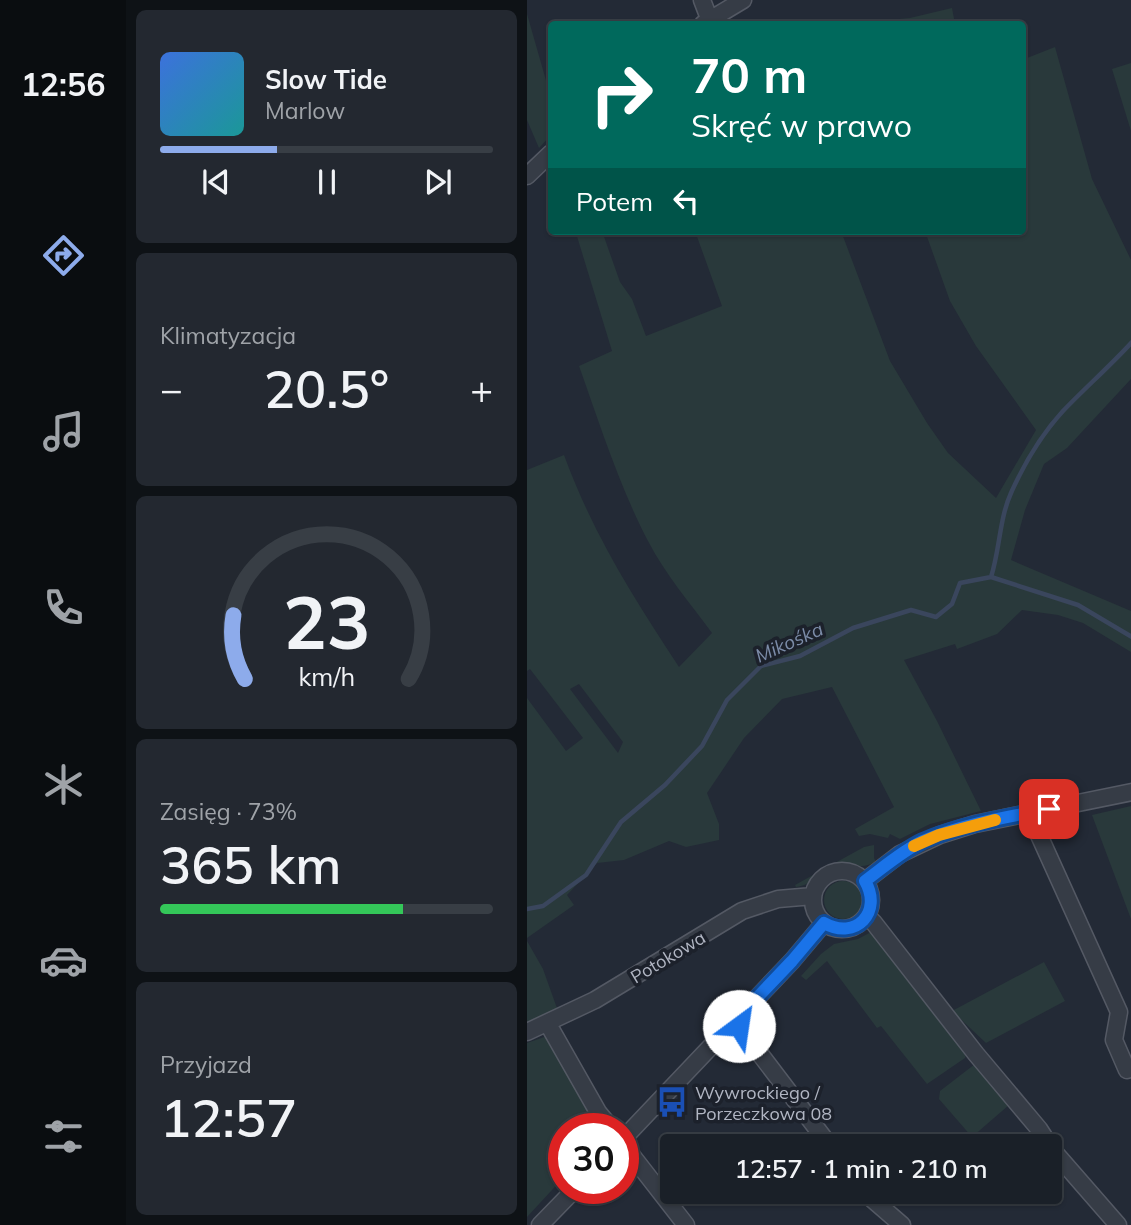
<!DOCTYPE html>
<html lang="pl">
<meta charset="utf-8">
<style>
body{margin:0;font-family:Mulish,sans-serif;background:#232830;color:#f1f3f6;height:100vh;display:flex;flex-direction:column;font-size:26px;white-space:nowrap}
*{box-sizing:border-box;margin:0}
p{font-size:23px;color:#9fa3a8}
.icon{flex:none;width:38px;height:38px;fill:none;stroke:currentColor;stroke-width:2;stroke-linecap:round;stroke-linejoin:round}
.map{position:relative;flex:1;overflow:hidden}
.side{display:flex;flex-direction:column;gap:10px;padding:10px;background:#0e1216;width:401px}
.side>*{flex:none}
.guide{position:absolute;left:21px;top:21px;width:478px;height:214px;border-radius:7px;box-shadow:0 2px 5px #0004,0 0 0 2px #383e45;background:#00695c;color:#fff;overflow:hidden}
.speed{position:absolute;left:21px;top:1113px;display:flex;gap:14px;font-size:35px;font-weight:700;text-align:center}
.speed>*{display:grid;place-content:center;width:91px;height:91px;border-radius:50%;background:#1a2028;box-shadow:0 2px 5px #0004,0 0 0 2px #383e45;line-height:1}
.speed .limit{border:10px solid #d22;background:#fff;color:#111}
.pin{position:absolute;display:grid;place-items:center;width:60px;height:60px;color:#fff;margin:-30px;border-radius:14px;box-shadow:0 4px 10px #0006}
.me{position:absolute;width:77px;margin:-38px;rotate:31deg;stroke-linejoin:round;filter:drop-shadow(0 0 5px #0008)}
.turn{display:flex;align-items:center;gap:24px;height:147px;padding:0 28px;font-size:32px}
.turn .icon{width:91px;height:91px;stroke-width:2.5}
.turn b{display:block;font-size:49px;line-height:60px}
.then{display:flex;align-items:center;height:66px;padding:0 28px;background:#0003;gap:14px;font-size:26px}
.big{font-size:52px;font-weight:600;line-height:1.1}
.side .widget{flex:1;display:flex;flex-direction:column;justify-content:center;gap:10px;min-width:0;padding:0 24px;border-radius:10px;background:#232830}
.side .dial{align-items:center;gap:0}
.dial svg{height:182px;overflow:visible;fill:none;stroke:#383e45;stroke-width:7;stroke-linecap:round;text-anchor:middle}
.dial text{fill:#f1f3f6;stroke:none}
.song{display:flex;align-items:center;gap:21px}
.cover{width:84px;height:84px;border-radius:10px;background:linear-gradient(135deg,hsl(220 70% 55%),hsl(180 70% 35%))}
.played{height:7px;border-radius:4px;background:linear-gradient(90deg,#8dabeb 35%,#383e45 35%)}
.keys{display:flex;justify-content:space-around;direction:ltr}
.heat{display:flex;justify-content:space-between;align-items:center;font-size:38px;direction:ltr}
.charge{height:10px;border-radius:5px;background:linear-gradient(90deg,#34c759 73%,#383e45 0)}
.trip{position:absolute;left:133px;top:1134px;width:402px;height:70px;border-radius:7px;background:#1a2028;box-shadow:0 2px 5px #0004,0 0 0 2px #383e45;font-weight:600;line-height:70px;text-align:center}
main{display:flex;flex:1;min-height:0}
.menu{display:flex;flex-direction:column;width:126px;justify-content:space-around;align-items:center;background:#0a0d10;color:#9fa3a8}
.menu .icon{width:49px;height:49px}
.menu .current{color:#8dabeb}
.menu b{font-size:32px;color:#f1f3f6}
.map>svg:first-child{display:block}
.green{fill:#29393b;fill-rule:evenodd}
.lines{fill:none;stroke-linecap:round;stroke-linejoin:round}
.stream{stroke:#3a465d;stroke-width:4.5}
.minor-casing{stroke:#545964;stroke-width:19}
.minor{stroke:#363c46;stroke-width:16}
.route-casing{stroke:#114b97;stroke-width:18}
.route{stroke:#1a73e8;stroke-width:12}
.slow{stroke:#f59e0b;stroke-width:12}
.labels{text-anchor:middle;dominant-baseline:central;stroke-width:7;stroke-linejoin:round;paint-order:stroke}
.street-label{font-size:18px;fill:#b1b6c3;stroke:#1c212b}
.poi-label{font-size:18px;fill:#b1b6c3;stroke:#1c212b;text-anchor:start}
.water-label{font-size:19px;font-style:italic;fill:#7c8ca8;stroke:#1c212b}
</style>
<main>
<nav class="menu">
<b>12:56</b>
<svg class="icon current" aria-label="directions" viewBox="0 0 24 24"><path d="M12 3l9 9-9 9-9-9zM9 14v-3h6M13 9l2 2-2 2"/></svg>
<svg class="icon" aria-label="music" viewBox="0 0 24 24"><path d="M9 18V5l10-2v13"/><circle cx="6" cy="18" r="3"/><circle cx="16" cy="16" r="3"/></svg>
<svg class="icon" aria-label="phone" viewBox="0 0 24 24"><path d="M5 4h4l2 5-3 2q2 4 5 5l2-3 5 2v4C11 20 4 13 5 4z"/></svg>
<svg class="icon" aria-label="climate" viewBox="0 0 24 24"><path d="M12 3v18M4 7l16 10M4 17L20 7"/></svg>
<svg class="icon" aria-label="car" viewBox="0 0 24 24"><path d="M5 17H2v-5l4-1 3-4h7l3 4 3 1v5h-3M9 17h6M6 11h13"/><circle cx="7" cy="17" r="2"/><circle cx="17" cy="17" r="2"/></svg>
<svg class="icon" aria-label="filters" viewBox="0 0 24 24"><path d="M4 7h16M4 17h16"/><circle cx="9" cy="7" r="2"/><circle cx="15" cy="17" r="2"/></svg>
</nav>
<section class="side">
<div class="widget">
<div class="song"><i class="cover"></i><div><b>Slow Tide</b><p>Marlow</p></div></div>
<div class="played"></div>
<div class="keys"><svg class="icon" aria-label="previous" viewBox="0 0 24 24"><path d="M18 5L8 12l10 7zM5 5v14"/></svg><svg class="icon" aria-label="pause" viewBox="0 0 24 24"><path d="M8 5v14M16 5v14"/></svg><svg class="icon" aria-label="next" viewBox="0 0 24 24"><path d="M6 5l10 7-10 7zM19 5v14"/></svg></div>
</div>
<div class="widget"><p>Klimatyzacja</p>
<div class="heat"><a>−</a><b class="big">20.5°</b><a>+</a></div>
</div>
<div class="widget dial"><svg viewBox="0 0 100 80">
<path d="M14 69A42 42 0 1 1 86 69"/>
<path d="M14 69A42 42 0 0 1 9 41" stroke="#8dabeb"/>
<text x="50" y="56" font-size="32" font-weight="700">23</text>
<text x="50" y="72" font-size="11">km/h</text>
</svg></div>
<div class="widget"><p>Zasięg · 73%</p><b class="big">365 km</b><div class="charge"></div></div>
<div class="widget"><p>Przyjazd</p><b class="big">12:57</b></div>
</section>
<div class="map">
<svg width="605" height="1225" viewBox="0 0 605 1225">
<rect width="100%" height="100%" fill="#232a36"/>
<path class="green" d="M425,8L428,24H340L339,22L383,18Z
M0,14L24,98V135L12,148L0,120Z
M528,47L565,179L604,260V379L540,448L517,464L498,510L484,560L604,611V652L556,623L531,615L495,610L470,634L430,649L428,644L377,660L410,721L454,811L403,824L373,839L363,834L361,838L343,834L332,836L328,829L367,807L305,687L255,699L217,738L180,793L192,824V840L159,847L142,841L97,860L70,863L40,895L47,905L0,938V698L39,751L56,738L3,669L0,671V470L37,455C66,534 106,597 152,667L185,633C163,603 138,574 121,541C93,488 72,422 52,366L85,351L49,233L75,231L93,282L105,299L119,336L195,306L168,231H314L363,361L400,423L421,453L469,498L509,430L449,346L423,301L398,231H495V60ZM52,684L96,742L91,753L43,689Z
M604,63H605L604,131L585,69Z
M604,806H605L604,919L565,815Z
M347,845V858L349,862C334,870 319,863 304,869C289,874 286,885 269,887L268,885L337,847Z
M297 900a19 19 0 1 1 38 0a19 19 0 1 1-38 0Z
M346,931L394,996L440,1051L438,1058L400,1084L354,1026L350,1028L300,961L279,980L274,976L294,954L307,944L331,939Z
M0,941L16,969L31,1011L0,1024Z
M517,962L538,1001L459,1043L425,1011Z
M23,1035L80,1129H37V1177L0,1217V1043Z
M448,1064L482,1105L445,1137L412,1099L413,1091Z"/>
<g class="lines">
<path class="stream" d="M464,577C473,549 472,520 484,493C497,464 514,435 536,411C558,388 583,366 605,342
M0,909L16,906L59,875L94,822L138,785L175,746L200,700L234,666L273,656L326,628L384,610L409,617L425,604L433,583L464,577L551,605L605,637"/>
<defs>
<path id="minor" d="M175,0L183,21
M176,24L216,0
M0,176L24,153
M502,813L592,1012L587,1040L600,1070
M286 900a29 29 0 1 1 58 0a29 29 0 1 1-58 0Z
M338,881L373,854L413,835L448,824L605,792
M340,916L347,923L449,1054L512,1129L523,1146
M208,1021L303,1146
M21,1024L71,1112L85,1129
M0,1032L68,1000L215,911L251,899L286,896
M96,1139L265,961L297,923
M96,1144L159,1225
M523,1147L591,1225
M337,1192L375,1225
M13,1225L49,1188"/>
</defs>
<use href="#minor" class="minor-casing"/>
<use href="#minor" class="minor"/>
</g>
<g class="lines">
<defs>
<path id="route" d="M212,1026L208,1021L265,961L297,923C329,941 356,912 338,881C357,867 375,851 396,841C436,824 480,817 522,809"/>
</defs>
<use href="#route" class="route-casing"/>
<use href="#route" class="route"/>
<path class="slow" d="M387,846L412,835L468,820"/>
</g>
<defs>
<symbol id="bus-bare" viewBox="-9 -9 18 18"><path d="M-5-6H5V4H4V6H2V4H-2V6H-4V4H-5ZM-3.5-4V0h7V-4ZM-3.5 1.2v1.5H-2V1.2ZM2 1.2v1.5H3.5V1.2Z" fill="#1a4fb4" stroke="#1c212b" stroke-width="2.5" paint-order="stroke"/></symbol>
</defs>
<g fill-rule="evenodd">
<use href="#bus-bare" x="123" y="1080" width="44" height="44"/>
</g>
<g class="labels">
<g class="street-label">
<text transform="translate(141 957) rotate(-31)">Potokowa</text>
</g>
<g class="poi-label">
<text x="168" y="1092">Wywrockiego /<tspan x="168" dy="21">Porzeczkowa 08</tspan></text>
</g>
<g class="water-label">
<text transform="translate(262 642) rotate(-24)">Mikośka</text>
</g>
</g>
</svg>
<div class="speed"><div class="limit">30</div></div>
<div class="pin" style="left:522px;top:809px;background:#d93025"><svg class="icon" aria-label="arrive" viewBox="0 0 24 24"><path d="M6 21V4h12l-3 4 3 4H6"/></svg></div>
<svg class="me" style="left:212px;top:1026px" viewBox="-20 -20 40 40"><circle r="19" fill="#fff"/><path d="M0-13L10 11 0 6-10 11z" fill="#1a73e8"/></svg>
<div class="trip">12:57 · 1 min · 210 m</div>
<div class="guide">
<div class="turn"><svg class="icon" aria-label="right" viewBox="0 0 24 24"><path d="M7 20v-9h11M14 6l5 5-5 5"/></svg><div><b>70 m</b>Skręć w prawo</div></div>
<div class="then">Potem<svg class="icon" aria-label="left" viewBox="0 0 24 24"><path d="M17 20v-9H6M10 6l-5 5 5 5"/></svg></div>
</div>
</div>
</main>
